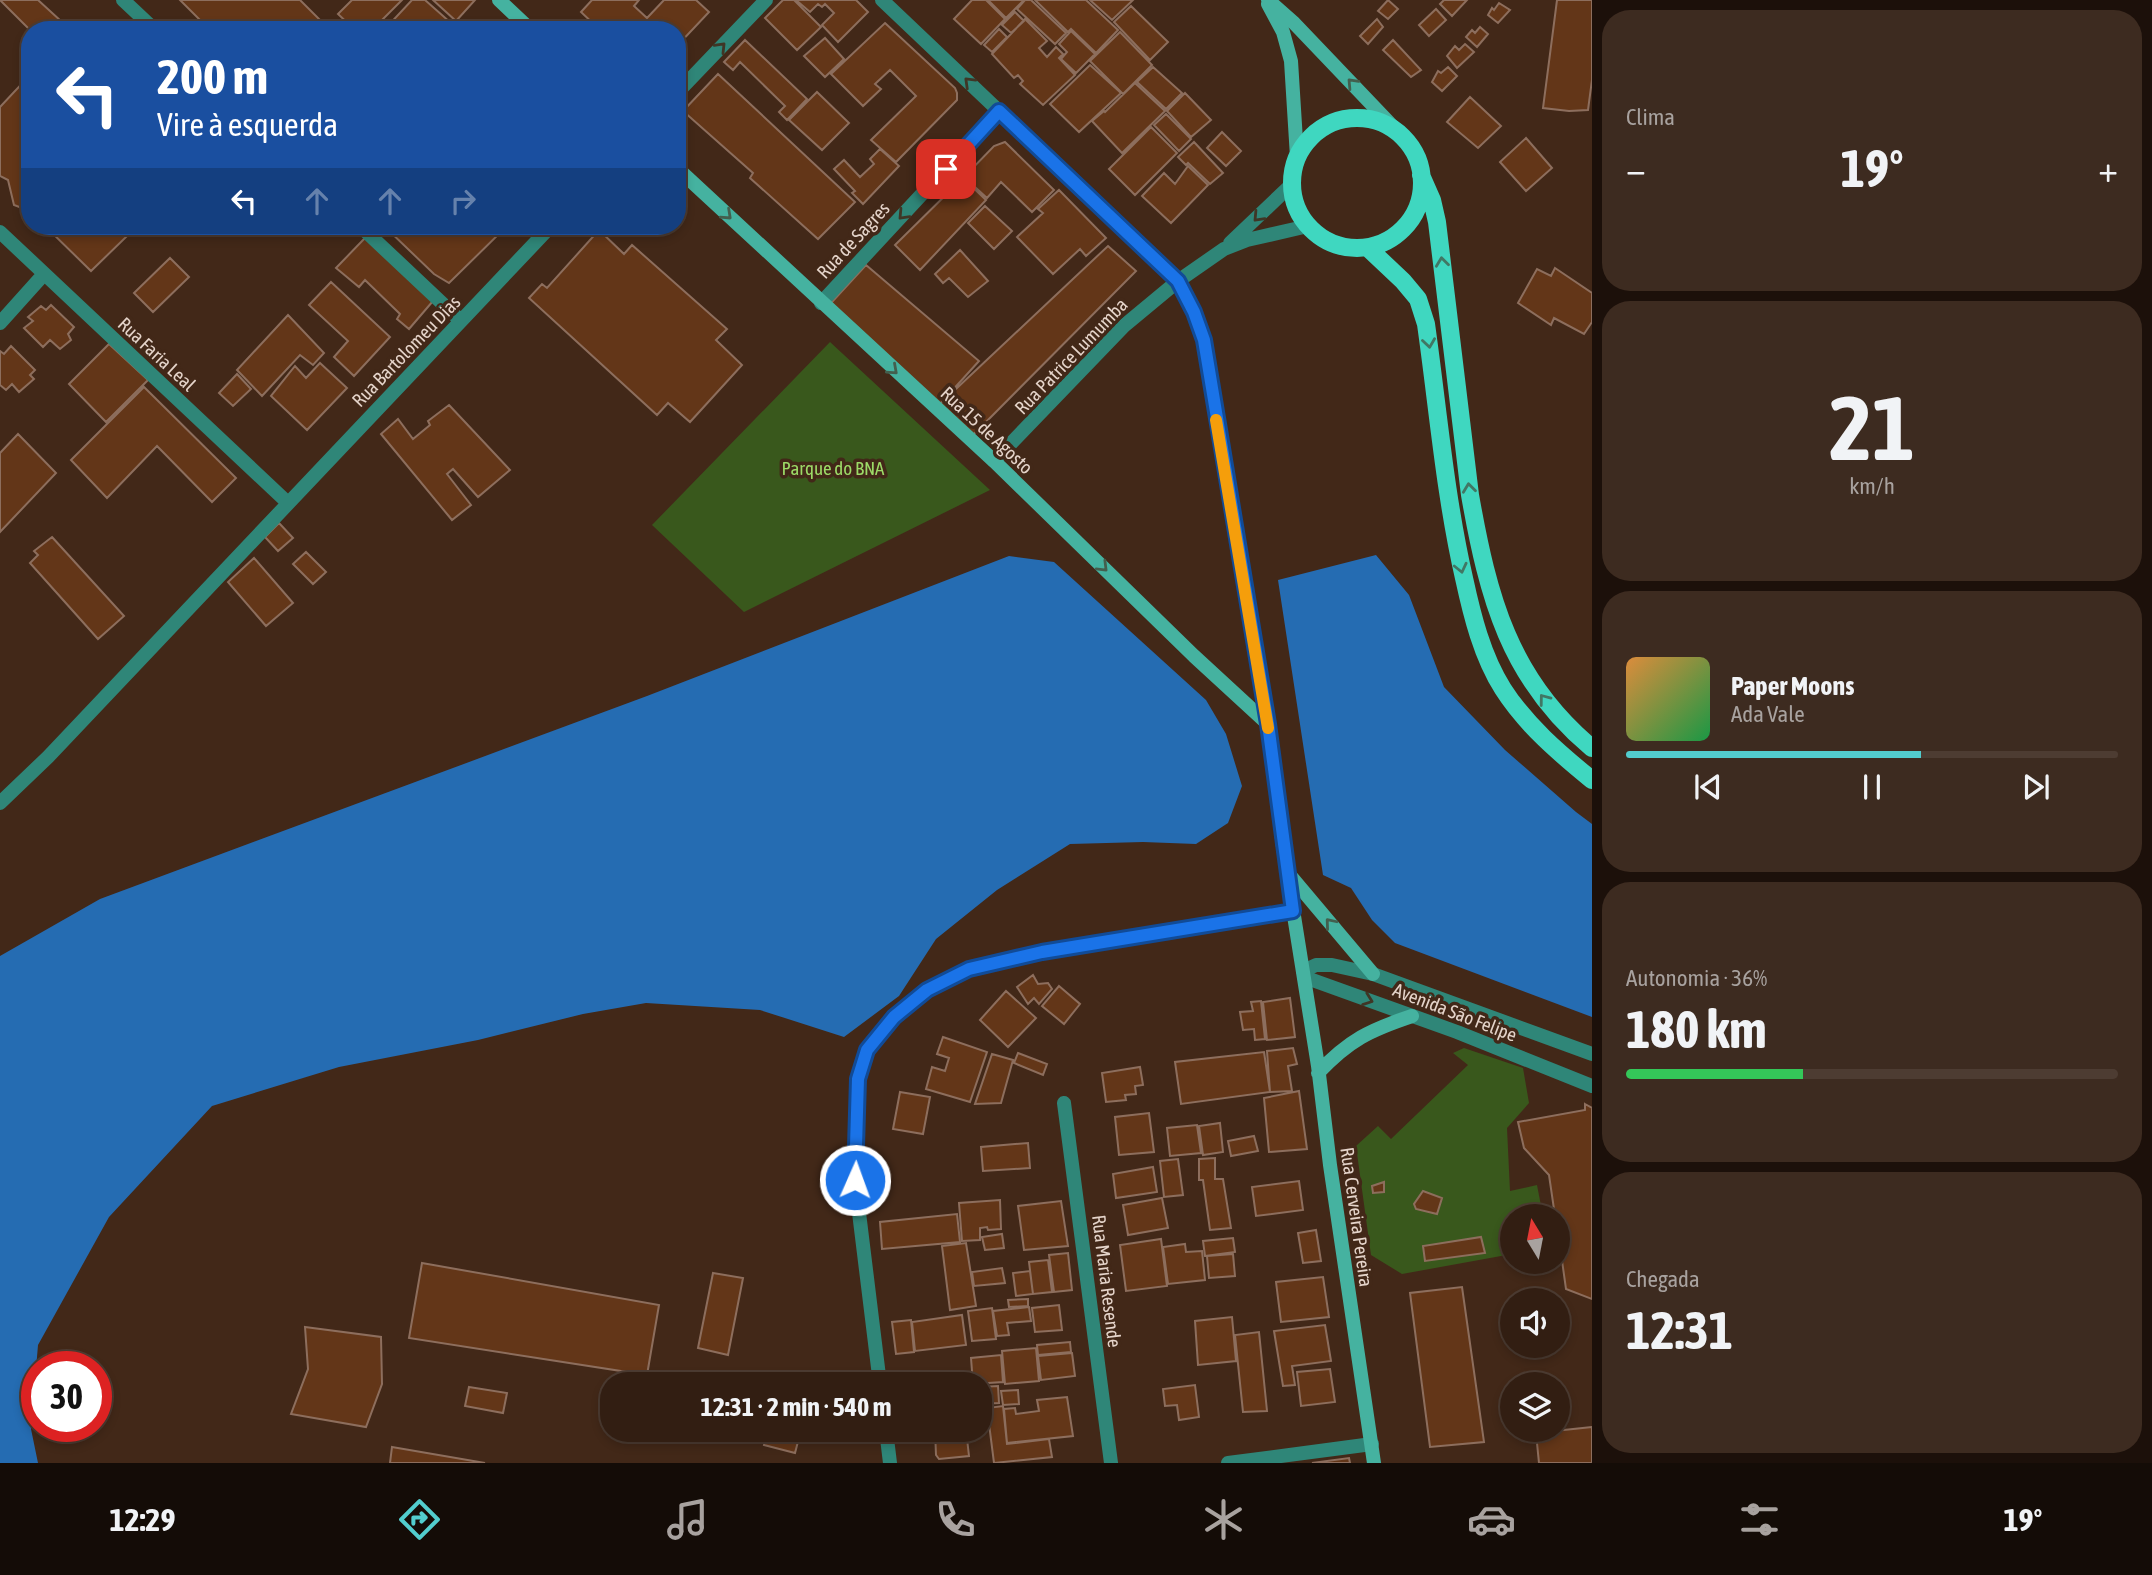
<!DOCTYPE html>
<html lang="pt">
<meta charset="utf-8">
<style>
body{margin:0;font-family:"Asap Condensed",sans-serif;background:#3d2b20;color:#f1f3f6;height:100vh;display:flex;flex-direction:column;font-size:26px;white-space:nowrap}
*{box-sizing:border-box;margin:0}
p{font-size:23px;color:#a8a29f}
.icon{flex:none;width:38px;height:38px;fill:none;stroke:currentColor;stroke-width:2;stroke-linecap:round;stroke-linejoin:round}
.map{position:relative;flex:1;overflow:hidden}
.panel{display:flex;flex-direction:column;gap:10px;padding:10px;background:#1c100a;width:560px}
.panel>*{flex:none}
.guide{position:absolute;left:21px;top:21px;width:665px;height:214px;border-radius:28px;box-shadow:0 4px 10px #0003,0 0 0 2px #4d3c32;background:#1a4fa0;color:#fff;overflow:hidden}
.needle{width:46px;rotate:350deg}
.buttons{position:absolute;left:1500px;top:1204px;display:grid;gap:14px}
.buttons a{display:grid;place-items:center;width:70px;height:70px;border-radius:50%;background:#321e12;box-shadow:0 4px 10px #0003,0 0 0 2px #4d3c32;font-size:35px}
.speed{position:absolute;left:21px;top:1351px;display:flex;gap:14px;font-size:35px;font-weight:700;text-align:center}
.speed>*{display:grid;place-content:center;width:91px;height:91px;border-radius:50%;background:#321e12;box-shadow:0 4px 10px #0003,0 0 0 2px #4d3c32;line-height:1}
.speed .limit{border:10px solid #d22;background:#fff;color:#111}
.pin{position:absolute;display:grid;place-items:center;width:60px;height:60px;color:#fff;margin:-30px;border-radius:14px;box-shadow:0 4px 10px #0006}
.me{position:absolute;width:77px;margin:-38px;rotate:2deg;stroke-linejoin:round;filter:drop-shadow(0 0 5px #0008)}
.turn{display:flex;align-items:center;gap:24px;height:147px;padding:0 21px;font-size:32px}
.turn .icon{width:91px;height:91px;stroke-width:2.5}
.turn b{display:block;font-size:49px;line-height:60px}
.lanes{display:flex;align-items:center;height:66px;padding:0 21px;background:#0003;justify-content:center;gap:35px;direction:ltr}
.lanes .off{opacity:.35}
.big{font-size:52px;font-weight:700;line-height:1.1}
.panel .widget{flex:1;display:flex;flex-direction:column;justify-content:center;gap:10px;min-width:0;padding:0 24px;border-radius:28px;background:#3d2b20}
.panel .dial{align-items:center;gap:0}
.dial b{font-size:91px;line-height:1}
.song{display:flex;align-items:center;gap:21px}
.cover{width:84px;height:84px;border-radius:10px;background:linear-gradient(135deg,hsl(30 70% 55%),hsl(140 70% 35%))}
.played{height:7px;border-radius:4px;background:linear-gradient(90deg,#52cdce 60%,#4d3c32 60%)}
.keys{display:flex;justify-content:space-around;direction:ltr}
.heat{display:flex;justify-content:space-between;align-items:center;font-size:38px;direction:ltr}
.charge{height:10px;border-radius:5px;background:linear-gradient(90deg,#34c759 36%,#4d3c32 0)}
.trip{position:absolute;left:600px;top:1372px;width:392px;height:70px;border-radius:28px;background:#321e12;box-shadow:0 4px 10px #0003,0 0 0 2px #4d3c32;font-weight:700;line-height:70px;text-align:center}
.tabs{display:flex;height:112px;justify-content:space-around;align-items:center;background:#140c07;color:#a8a29f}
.tabs .icon{width:49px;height:49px}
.tabs .selected{color:#52cdce}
.tabs b{font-size:32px;color:#f1f3f6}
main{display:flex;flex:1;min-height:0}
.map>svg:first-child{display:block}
.green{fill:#39581c}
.water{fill:#256cb2}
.building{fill:#633618;stroke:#8d6e5d;stroke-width:2}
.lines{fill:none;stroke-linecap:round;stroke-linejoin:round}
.minor{stroke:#2f8678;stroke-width:14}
.tertiary{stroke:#2f8678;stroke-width:14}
.secondary{stroke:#45b2a0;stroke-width:14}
.primary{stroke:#3fd7c0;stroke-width:18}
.oneway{stroke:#3f3626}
.oneway2{stroke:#435f4e}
.oneway3{stroke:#417764}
.route-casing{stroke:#114b97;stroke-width:18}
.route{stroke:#1a73e8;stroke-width:12}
.slow{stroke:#f59e0b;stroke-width:12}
.labels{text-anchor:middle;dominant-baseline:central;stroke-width:7;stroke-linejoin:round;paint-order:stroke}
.street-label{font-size:19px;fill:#e5d4ca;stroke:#422818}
.park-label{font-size:19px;fill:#9cda67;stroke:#422818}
</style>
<main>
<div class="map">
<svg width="1592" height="1463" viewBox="0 0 1592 1463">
<rect width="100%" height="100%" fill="#422818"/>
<path class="green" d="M830,342L990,490L744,612L652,525Z
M1464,1048L1523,1068L1529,1103L1507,1128L1510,1191L1537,1185L1543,1216H1512V1254L1402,1274L1371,1255L1356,1146L1378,1126L1391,1139L1468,1065L1453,1053Z"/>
<path class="water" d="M1376,555L1409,595L1444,687L1505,750L1576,812L1592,824V1017L1395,943L1372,920L1351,888L1323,875L1278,580Z
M1009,556L1054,562L1206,700L1226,734L1242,786L1228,823L1196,844L1143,842L1070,844L997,890L936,939L899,996L844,1037L760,1010L646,1003L583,1014L478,1040L339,1067L212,1106L109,1217L38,1345L31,1429L38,1463H0V956L100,899L647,696Z"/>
<path class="building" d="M0,0H38L62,22L53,30H30Z
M180,0H300L325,25L320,30H210Z
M352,0H402L372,30H355L338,14Z
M412,0H425L451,23L444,30H384Z
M433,0H475L456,21Z
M592,0H639L634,6L647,18L664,0H696L709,12L677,46V30H600L581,12Z
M783,0H794L821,27L797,50L765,18Z
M796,0H856L868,12L838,42L822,25L834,13L825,4L822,7L818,4L810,12Z
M972,0H986L1005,19L981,44L954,19Z
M988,0H1024L1006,18Z
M1025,0H1031L1066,33L1055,44L1017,9Z
M1035,0H1086L1118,30L1096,53L1071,29L1068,32Z
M1090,0H1133L1112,20Z
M1388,0L1398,9L1388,19L1378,11Z
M1444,0H1467L1452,16L1440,4Z
M1557,0H1592V80L1588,110L1569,111L1543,108Z
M1499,3L1510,10L1498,23L1488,15L1492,8L1494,10Z
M1131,6L1168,42L1150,60L1114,22Z
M1436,9L1446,20L1429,36L1419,25Z
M1015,12L1024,21L1011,33L1002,25Z
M1025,19L1047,41L1039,48L1047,57L1056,47L1063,54L1059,58L1075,75L1043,105L1020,84L1023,81L1018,75L1014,78L992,54Z
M1377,19L1383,27L1368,44L1360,36Z
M885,23L955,88L957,93V100L896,162L871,140L916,96L890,70L875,84L881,89L863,106L831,74Z
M1480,27L1488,34L1477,47L1466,37L1472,30L1475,33Z
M999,29L1007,37L992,52L984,45Z
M1071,31L1095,54L1076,73L1061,59L1067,52L1059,44Z
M1120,32L1152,65L1123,94L1090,61Z
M825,38L844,59L825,77L804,56Z
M745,40L807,99L787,120L779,112L785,106L740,62L733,70L724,62Z
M1393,40L1421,70L1411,77L1383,50Z
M1465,44L1474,52L1457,68L1447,56L1455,46L1459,50Z
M1090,65L1121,93L1079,132L1050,104Z
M1153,67L1182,93L1166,109L1137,82Z
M1448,67L1457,76L1442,91L1432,82L1438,71L1441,73Z
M718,74L855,202L818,239L750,178L753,173L683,111Z
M30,75V211L14,205L8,180L0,176V107Z
M1135,83L1165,111L1122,153L1092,121L1104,111L1105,112Z
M817,92L849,123L822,150L789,120Z
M1185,93L1211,120L1191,137L1167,111Z
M1470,97L1501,126L1478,148L1447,122Z
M1166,114L1191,139L1179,151L1154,125Z
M1151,127L1177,153L1135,195L1109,169Z
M1222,132L1241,151L1226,166L1207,148Z
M1526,138L1552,168L1526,191L1500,162Z
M1005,142L1054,190L1032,212L1001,182L987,198L964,177L994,146Z
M1194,142L1223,173L1210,184L1188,163L1186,165L1178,157Z
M880,149L899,166L863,204L852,193L855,191L834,169L844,160L860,177L874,164L870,159Z
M1188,166L1208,185L1171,223L1142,196L1164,173L1175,184Z
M963,178L986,200L920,270L895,245Z
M1059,190L1106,238L1086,256L1080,249L1053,274L1017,237L1043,213L1038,209Z
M985,206L1012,231L994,249L968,223Z
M45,226H114L126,237L91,271Z
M384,226H507L449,283L434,274Z
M599,230L624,254L632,245L727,329L716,340L742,365L690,422L668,403L657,415L529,298L542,284L547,288Z
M365,238L433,301L409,329L397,319L400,314L365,280L359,287L336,268Z
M1108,246L1136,271L973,435L940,404Z
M960,250L988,281L968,297L949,278L943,283L935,274Z
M170,258L189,277L153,312L134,293Z
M866,265L979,361L940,404L831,303Z
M1555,268L1592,293V322L1584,334L1554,318L1551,325L1518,303L1537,269L1551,276Z
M331,282L390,337L354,376L334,357L348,341L309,305Z
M51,305L74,327L68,334L71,340L60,349L50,340L43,347L24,328L33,321L28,317L41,306L46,310Z
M288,315L324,353L313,365L300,355L262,396L237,370Z
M109,344L148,380L106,422L69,384Z
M11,346L35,370L30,375L34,379L19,392L12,384L6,390L0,385V351L4,354Z
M320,363L347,388L307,430L271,396L295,366L306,378Z
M237,374L251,389L233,406L219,393Z
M144,387L236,478L212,502L157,446L107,498L71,460Z
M449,405L510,470L478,497L453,469L447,474L471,505L452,520L381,434L398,419L413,439L430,425L428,421Z
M18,434L56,473L0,532V453Z
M279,523L293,538L278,551L265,537Z
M52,537L124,616L98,639L30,563L38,555L34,551Z
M306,552L326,572L313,584L293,564Z
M254,558L293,603L266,626L228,582Z
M1033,975L1038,984L1048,983L1052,989L1039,1004L1034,998L1028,1004L1017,987Z
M1059,986L1080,1004L1064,1024L1042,1006Z
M1006,991L1036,1018L1008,1047L980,1020Z
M1290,998L1295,1037L1267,1040L1263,1002Z
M1261,1001L1265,1039L1255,1040L1254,1029L1243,1030L1240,1012L1253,1011L1251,1002Z
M943,1037L987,1052L970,1102L926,1089L932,1067L945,1071L949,1058L937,1054Z
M1293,1048L1297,1064L1288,1066L1292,1091L1270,1092L1267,1051Z
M1264,1052L1270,1092L1181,1104L1175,1062Z
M1018,1053L1047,1064L1043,1075L1014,1063Z
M992,1054L1013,1060L1001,1103L975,1104Z
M1140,1067L1143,1085L1135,1086L1136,1094L1125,1095L1126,1100L1106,1102L1102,1073Z
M1299,1091L1307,1149L1269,1152L1264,1098Z
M900,1092L930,1097L923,1134L893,1129Z
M1585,1104L1592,1108V1299L1566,1289L1558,1232V1216H1555L1549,1175L1524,1148L1518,1122L1585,1110Z
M1149,1113L1154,1152L1119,1155L1115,1117Z
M1220,1123L1223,1152L1203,1155L1199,1126Z
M1197,1125L1201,1153L1170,1156L1167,1128Z
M1254,1136L1258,1151L1231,1156L1228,1141Z
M1028,1143L1030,1168L983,1171L981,1147Z
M1215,1158V1179H1223L1231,1228L1210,1230L1203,1180H1199V1159Z
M1178,1159L1183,1195L1164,1197L1160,1161Z
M1153,1167L1157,1192L1116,1198L1113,1174Z
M1299,1181L1303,1210L1256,1216L1252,1187Z
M1384,1182V1192L1373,1193L1372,1186Z
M1423,1191L1442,1198L1437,1214L1416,1209L1414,1204Z
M1162,1198L1168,1228L1128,1235L1123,1205Z
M1000,1200L1001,1229L988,1230L987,1227L980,1228V1240L962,1241L959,1203Z
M1061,1201L1068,1246L1024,1250L1018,1206Z
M957,1214L960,1242L882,1249L880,1222Z
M1316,1230L1321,1261L1303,1263L1298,1233Z
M1002,1234L1004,1248L985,1250L982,1237Z
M1481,1237L1485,1253L1425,1261L1423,1246Z
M1233,1238L1235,1252L1205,1256L1203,1241Z
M1161,1239L1167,1286L1126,1291L1120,1245Z
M966,1243L976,1306L950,1310L942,1246Z
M1185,1244L1186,1252L1202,1251L1205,1280L1168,1284L1163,1247Z
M1068,1253L1072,1290L1054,1292L1049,1255Z
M1233,1254L1235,1276L1209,1278L1207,1256Z
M1048,1260L1052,1292L1033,1294L1029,1262Z
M422,1263L659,1305L647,1375L409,1338Z
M1002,1268L1005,1283L974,1286L972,1272Z
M1030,1271L1033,1294L1016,1296L1013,1273Z
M713,1273L743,1278L728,1355L698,1348Z
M1323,1277L1329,1317L1281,1322L1276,1282Z
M1462,1287L1484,1442L1430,1447L1410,1293Z
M1028,1299V1306L1009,1307L1008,1300Z
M1059,1305L1062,1330L1035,1332L1032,1308Z
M1029,1307L1031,1321L1007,1323L1009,1335L997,1336L993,1311Z
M992,1308L996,1339L972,1341L968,1311Z
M962,1315L966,1345L915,1351L912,1322Z
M1232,1317L1236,1361L1198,1365L1195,1321Z
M911,1320L914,1352L896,1354L892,1322Z
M1325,1325L1331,1361L1292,1366L1295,1385L1283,1386L1274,1331Z
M305,1327L381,1337L382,1384L366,1427L291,1414L308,1369Z
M1259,1332L1267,1411L1243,1412L1235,1335Z
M1070,1342L1071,1352L1038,1355L1037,1345Z
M1036,1348L1039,1381L1005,1384L1002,1351Z
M1072,1353L1075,1376L1041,1380L1038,1356Z
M1001,1355L1003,1382L973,1384L971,1358Z
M1330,1369L1335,1402L1301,1406L1297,1372Z
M1195,1385L1199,1417L1179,1420L1177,1405L1165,1406L1163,1389Z
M998,1386L999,1403L980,1404V1387Z
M469,1387L507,1393L503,1413L465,1406Z
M1018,1390L1019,1404L1003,1405L1001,1391Z
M1067,1397L1073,1436L1007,1443L1004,1409L1015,1408L1016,1414L1039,1411L1037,1400Z
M1003,1406L1007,1444L1049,1439L1052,1457L994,1463L987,1408Z
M1592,1427V1463H1539L1536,1433Z
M768,1430H801L795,1453L764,1445Z
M935,1430H966L969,1456L939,1459L936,1455Z
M392,1447L485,1463H390Z
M1349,1458L1350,1463H1312Z"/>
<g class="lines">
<path class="minor" d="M123,0L155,30
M677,93L766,0
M360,226L461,321
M0,232L288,503
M821,303L999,111
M0,323L44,274
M994,461L1125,325L1178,281
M0,803L48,757L551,226
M1064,1103L1111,1463
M880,1384L855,1180L858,1079L867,1050L894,1017L927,990L969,969L1042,952L1293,911
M886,1430L890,1463
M1228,1463L1372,1444"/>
<path class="tertiary" d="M882,0L1178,281L1194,312L1204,340L1268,724
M1230,243L1291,185
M1178,281L1224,249L1247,240L1308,226
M1303,971L1316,965H1332L1373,974L1592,1054
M1304,977L1457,1032L1592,1086"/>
<path class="secondary" d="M499,0L531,30
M1268,0L1294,23L1399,133
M1268,4L1283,32L1291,61L1297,157
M677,168L994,461L1194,656L1268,724L1283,847L1318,1066L1330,1165L1374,1463
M1288,873L1373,974
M1318,1073C1349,1040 1370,1030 1412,1016"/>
<path class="primary" d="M1292 183a65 65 0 1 1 130 0a65 65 0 1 1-130 0Z
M1421,175L1432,200L1437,222L1470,495C1488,597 1509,679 1592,748
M1368,248L1403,281L1418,299L1426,324C1438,409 1445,495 1464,578C1472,615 1482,656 1503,689C1526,725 1559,753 1592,780"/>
</g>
<defs><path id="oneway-chevron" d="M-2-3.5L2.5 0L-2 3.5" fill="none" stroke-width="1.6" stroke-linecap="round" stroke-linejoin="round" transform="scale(1.75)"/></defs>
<g class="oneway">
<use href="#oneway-chevron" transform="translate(721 47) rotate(-46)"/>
<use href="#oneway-chevron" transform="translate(969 82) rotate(-136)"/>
<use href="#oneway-chevron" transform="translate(903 215) rotate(133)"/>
<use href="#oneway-chevron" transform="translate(1258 217) rotate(133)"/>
<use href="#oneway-chevron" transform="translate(1368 1000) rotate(20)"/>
</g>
<g class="oneway2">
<use href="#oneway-chevron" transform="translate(1352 83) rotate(-133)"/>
<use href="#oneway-chevron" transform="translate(727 215) rotate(43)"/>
<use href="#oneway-chevron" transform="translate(893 370) rotate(42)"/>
<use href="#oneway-chevron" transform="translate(1103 567) rotate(45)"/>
<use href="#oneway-chevron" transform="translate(1330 923) rotate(-130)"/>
</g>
<g class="oneway3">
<use href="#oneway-chevron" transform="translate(1442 262) rotate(-97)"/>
<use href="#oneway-chevron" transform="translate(1429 343) rotate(82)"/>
<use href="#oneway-chevron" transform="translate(1469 488) rotate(-97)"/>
<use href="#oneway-chevron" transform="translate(1461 568) rotate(77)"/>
<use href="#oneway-chevron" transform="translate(1544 699) rotate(-127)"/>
</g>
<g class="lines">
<defs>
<path id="route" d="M855,1180L858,1079L867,1050L894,1017L927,990L969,969L1042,952L1293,911L1268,724L1204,340L1194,312L1178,281L999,111L946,169"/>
</defs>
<use href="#route" class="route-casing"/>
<use href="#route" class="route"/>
<path class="slow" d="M1216,420L1268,728"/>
</g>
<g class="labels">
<g class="street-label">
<text transform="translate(853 240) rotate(-47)">Rua de Sagres</text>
<text transform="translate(406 351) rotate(-46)">Rua Bartolomeu Dias</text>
<text transform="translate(157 354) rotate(43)">Rua Faria Leal</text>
<text transform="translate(1071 356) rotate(-46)">Rua Patrice Lumumba</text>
<text transform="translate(987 430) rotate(43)">Rua 15 de Agosto</text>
<text transform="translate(1455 1012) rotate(21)">Avenida São Felipe</text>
<text transform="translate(1357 1217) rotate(82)">Rua Cerveira Pereira</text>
<text transform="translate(1107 1281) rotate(83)">Rua Maria Resende</text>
</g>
<g class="park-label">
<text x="833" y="468">Parque do BNA</text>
</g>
</g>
</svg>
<div class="buttons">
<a><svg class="needle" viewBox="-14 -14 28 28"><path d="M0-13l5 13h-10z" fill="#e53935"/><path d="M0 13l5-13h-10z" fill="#a8a29f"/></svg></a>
<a><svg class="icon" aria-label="sound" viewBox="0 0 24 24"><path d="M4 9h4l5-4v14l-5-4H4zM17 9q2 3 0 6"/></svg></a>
<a><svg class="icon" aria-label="layers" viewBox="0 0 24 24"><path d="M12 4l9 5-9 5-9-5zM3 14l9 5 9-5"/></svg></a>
</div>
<div class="speed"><div class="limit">30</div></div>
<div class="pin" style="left:946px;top:169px;background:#d93025"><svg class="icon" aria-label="arrive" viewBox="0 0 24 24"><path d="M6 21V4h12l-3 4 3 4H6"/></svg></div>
<svg class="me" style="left:855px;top:1180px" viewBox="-20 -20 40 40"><circle r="17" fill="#1a73e8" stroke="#fff" stroke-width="3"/><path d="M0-11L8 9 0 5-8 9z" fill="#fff"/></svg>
<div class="trip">12:31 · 2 min · 540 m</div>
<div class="guide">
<div class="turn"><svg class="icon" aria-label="left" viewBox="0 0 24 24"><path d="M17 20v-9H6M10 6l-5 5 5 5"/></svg><div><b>200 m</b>Vire à esquerda</div></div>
<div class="lanes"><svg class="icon" aria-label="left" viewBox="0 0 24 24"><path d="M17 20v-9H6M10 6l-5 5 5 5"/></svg><svg class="icon off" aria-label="ahead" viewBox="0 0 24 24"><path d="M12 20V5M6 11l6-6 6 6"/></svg><svg class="icon off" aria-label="ahead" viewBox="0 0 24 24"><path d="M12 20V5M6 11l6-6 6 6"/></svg><svg class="icon off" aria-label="right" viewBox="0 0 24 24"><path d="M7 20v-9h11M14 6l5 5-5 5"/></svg></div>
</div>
</div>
<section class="panel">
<div class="widget"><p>Clima</p>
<div class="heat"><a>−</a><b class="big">19°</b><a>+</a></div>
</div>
<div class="widget dial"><b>21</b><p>km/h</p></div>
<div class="widget">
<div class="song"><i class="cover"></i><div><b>Paper Moons</b><p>Ada Vale</p></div></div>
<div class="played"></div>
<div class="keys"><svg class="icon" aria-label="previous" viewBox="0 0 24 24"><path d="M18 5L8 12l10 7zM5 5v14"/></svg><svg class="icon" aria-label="pause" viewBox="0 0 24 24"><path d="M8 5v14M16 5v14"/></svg><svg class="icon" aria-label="next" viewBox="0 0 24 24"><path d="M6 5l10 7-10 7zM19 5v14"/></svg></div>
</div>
<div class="widget"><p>Autonomia · 36%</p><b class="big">180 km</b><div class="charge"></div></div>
<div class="widget"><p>Chegada</p><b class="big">12:31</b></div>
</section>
</main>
<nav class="tabs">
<b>12:29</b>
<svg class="icon selected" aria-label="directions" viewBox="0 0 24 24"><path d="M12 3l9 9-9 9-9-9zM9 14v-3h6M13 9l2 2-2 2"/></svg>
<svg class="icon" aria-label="music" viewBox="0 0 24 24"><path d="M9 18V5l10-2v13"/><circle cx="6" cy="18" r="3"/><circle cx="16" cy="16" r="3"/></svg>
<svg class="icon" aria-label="phone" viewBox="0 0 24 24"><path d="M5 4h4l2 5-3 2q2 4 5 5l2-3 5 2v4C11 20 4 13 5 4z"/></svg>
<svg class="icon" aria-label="climate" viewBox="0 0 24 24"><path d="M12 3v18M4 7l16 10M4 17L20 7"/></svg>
<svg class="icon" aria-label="car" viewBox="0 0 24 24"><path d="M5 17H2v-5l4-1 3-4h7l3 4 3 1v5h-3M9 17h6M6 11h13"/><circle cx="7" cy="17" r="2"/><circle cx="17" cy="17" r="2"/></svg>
<svg class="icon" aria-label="filters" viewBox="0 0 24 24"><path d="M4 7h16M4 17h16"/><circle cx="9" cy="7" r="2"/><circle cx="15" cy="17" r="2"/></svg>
<b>19°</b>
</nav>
